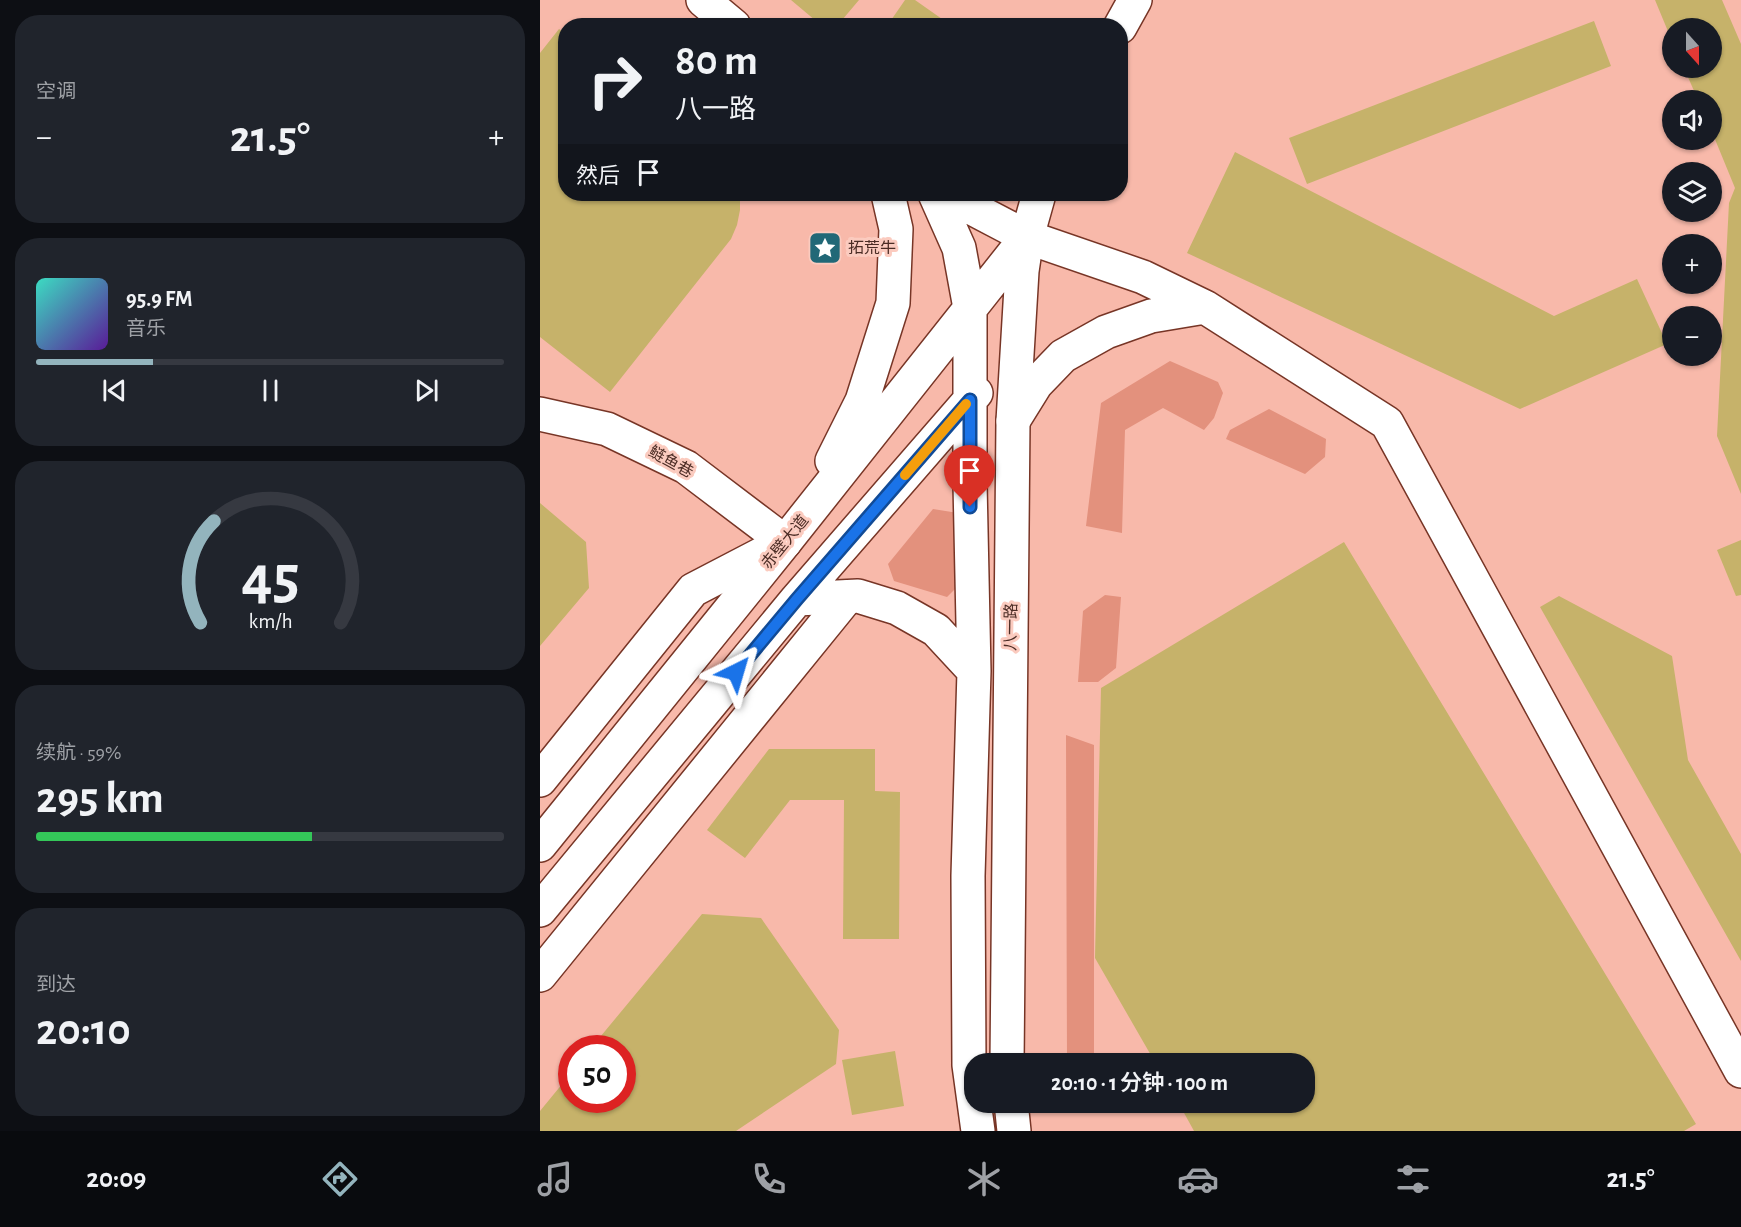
<!DOCTYPE html>
<html lang="zh">
<meta charset="utf-8">
<style>
body{margin:0;font-family:"Alegreya Sans","Noto Sans SC",sans-serif;background:#20242c;color:#f1f3f6;height:100vh;display:flex;flex-direction:column;font-size:22px;white-space:nowrap}
*{box-sizing:border-box;margin:0}
p{font-size:20px;color:#9ea1a6}
.icon{flex:none;width:33px;height:33px;fill:none;stroke:currentColor;stroke-width:2;stroke-linecap:round;stroke-linejoin:round}
.map{position:relative;flex:1;overflow:hidden}
.details{display:flex;flex-direction:column;gap:15px;padding:15px;background:#0d0f14;width:540px}
.details>*{flex:none}
.hud{position:absolute;left:18px;top:18px;width:570px;height:183px;border-radius:24px;box-shadow:0 2px 4px #0004;background:#171b24;color:#f1f3f6;overflow:hidden}
.needle{width:39px;rotate:159deg}
.fabs{position:absolute;left:1122px;top:18px;display:grid;gap:12px}
.fabs a{display:grid;place-items:center;width:60px;height:60px;border-radius:50%;background:#171b24;box-shadow:0 2px 4px #0004;font-size:30px}
.speed{position:absolute;left:18px;top:1035px;display:flex;gap:12px;font-size:30px;font-weight:700;text-align:center}
.speed>*{display:grid;place-content:center;width:78px;height:78px;border-radius:50%;background:#171b24;box-shadow:0 2px 4px #0004;line-height:1}
.speed .limit{border:9px solid #d22;background:#fff;color:#111}
.pin{position:absolute;display:grid;place-items:center;width:51px;height:51px;color:#fff;margin:-62px -26px;border-radius:50% 50% 50% 0;rotate:-45deg;box-shadow:0 0 6px #0007}
.pin .icon{rotate:45deg}
.me{position:absolute;width:66px;margin:-33px;rotate:40deg;stroke-linejoin:round;filter:drop-shadow(0 0 4px #0008)}
.turn{display:flex;align-items:center;gap:21px;height:126px;padding:0 18px;font-size:27px}
.turn .icon{width:78px;height:78px;stroke-width:2.5}
.turn b{display:block;font-size:42px;line-height:51px}
.then{display:flex;align-items:center;height:57px;padding:0 18px;background:#0003;gap:12px;font-size:22px}
.big{font-size:45px;font-weight:600;line-height:1.1}
.details .widget{flex:1;display:flex;flex-direction:column;justify-content:center;gap:9px;min-width:0;padding:0 21px;border-radius:24px;background:#20242c}
.details .dial{align-items:center;gap:0}
.dial svg{height:156px;overflow:visible;fill:none;stroke:#363941;stroke-width:7;stroke-linecap:round;text-anchor:middle}
.dial text{fill:#f1f3f6;stroke:none}
.song{display:flex;align-items:center;gap:18px}
.cover{width:72px;height:72px;border-radius:9px;background:linear-gradient(135deg,hsl(170 70% 55%),hsl(270 70% 35%))}
.played{height:6px;border-radius:3px;background:linear-gradient(90deg,#93b4bd 25%,#363941 25%)}
.keys{display:flex;justify-content:space-around;direction:ltr}
.heat{display:flex;justify-content:space-between;align-items:center;font-size:33px;direction:ltr}
.charge{height:9px;border-radius:4px;background:linear-gradient(90deg,#34c759 59%,#363941 0)}
.trip{position:absolute;left:424px;top:1053px;width:351px;height:60px;border-radius:24px;background:#171b24;box-shadow:0 2px 4px #0004;font-weight:600;line-height:60px;text-align:center}
.tab-bar{display:flex;height:96px;justify-content:space-around;align-items:center;background:#090b0e;color:#9ea1a6}
.tab-bar .icon{width:42px;height:42px}
.tab-bar .on{color:#93b4bd}
.tab-bar b{font-size:27px;color:#f1f3f6}
main{display:flex;flex:1;min-height:0}
.map>svg:first-child{display:block}
.green{fill:#e3917d}
.building{fill:#c6b26a}
.lines{fill:none;stroke-linecap:round;stroke-linejoin:round}
.minor-casing{stroke:#773526;stroke-width:36}
.tertiary-casing{stroke:#773526;stroke-width:36}
.secondary-casing{stroke:#773526;stroke-width:36}
.minor{stroke:#fff;stroke-width:33}
.tertiary{stroke:#fff;stroke-width:33}
.secondary{stroke:#fff;stroke-width:33}
.route-casing{stroke:#114b97;stroke-width:15}
.route{stroke:#1a73e8;stroke-width:10}
.slow{stroke:#f59e0b;stroke-width:10}
.labels{text-anchor:middle;dominant-baseline:central;stroke-width:6;stroke-linejoin:round;paint-order:stroke}
.poi-label{font-size:16px;fill:#4b2c25;stroke:#fbcbbf;text-anchor:start}
.street-label{font-size:16px;fill:#4b2c25;stroke:#fbcbbf}
</style>
<main>
<section class="details">
<div class="widget"><p>空调</p>
<div class="heat"><a>−</a><b class="big">21.5°</b><a>+</a></div>
</div>
<div class="widget">
<div class="song"><i class="cover"></i><div><b>95.9 FM</b><p>音乐</p></div></div>
<div class="played"></div>
<div class="keys"><svg class="icon" aria-label="previous" viewBox="0 0 24 24"><path d="M18 5L8 12l10 7zM5 5v14"/></svg><svg class="icon" aria-label="pause" viewBox="0 0 24 24"><path d="M8 5v14M16 5v14"/></svg><svg class="icon" aria-label="next" viewBox="0 0 24 24"><path d="M6 5l10 7-10 7zM19 5v14"/></svg></div>
</div>
<div class="widget dial"><svg viewBox="0 0 100 80">
<path d="M14 69A42 42 0 1 1 86 69"/>
<path d="M14 69A42 42 0 0 1 21 17" stroke="#93b4bd"/>
<text x="50" y="56" font-size="32" font-weight="700">45</text>
<text x="50" y="72" font-size="11">km/h</text>
</svg></div>
<div class="widget"><p>续航 · 59%</p><b class="big">295 km</b><div class="charge"></div></div>
<div class="widget"><p>到达</p><b class="big">20:10</b></div>
</section>
<div class="map">
<svg width="1201" height="1131" viewBox="0 0 1201 1131">
<rect width="100%" height="100%" fill="#f8b9aa"/>
<path class="green" d="M630,361L678,382L683,393L674,418L664,430L623,408L585,430L582,533L546,526L561,403Z
M729,409L786,439L785,457L765,474L686,439L690,430Z
M393,509L418,513L416,588L407,597L354,581L348,564Z
M565,595L581,597L576,668L558,682H538L543,611Z
M526,735L554,745V1063H527Z
M527,1103H554L555,1112H527Z"/>
<path class="building" d="M251,0H319L297,26H282Z
M365,0H375L412,26H347Z
M1115,0H1182L1201,44V494L1177,436L1189,203L1195,188L1172,132V100H1158L1144,68H1172V28H1132V41Z
M1054,21L1071,66L767,184L749,138Z
M19,29L26,34V194H200V210L197,225L191,239L70,392L0,337V53Z
M695,152L1014,316L1097,279L1127,344L980,409L647,253Z
M0,503L46,542L49,588L0,646Z
M1201,540V595L1196,596L1177,550Z
M804,542L1156,1124L1144,1131H654L638,1102H765V1064H616L555,958L561,688Z
M1019,596L1132,656L1148,760L1201,854V961L1000,607Z
M229,749H335V791L360,792L359,939H303L304,800H250L205,858L167,830Z
M162,914L221,918L299,1030L296,1064L196,1131H0V1111L32,1072V1100H82V1048H51Z
M355,1051L364,1106L312,1115L302,1060Z"/>
<g class="lines">
<defs>
<path id="minor" d="M0,414L67,429L146,467L245,542L153,590L0,780
M0,975L307,597"/>
<path id="tertiary" d="M487,237L603,277L665,307L847,423L1201,1071
M473,421L496,384L523,356L566,332L611,316L665,307"/>
<path id="secondary" d="M163,0L194,26
M580,27L595,0
M395,194L419,248L430,308V483L434,671L428,876L429,1065L438,1131
M405,194L487,237
M292,461L322,401L353,303L356,229L348,194
M257,599L318,596L357,608L396,630L434,671
M0,845L245,542L486,238
M0,910L257,599L436,393
M467,1064L473,421L482,271L487,237L499,194
M471,1102L474,1131"/>
</defs>
<use href="#minor" class="minor-casing"/>
<use href="#tertiary" class="tertiary-casing"/>
<use href="#secondary" class="secondary-casing"/>
<use href="#minor" class="minor"/>
<use href="#tertiary" class="tertiary"/>
<use href="#secondary" class="secondary"/>
</g>
<g class="lines">
<defs>
<path id="route" d="M196,672L257,599L430,400V507"/>
</defs>
<use href="#route" class="route-casing"/>
<use href="#route" class="route"/>
<path class="slow" d="M365,475L426,404"/>
</g>
<defs>
<symbol id="sight-square" viewBox="-11 -11 22 22"><rect x="-9" y="-9" width="18" height="18" rx="4" fill="#216877" stroke="#fbcbbf"/><path d="M0-6L1.8-2.2L6-1.7L2.9 1.2L3.7 5.4L0 3.3L-3.7 5.4L-2.9 1.2L-6-1.7L-1.8-2.2Z" fill="#fff"/></symbol>
</defs>
<g fill-rule="evenodd">
<use href="#sight-square" x="266" y="229" width="38" height="38"/>
</g>
<g class="labels">
<g class="poi-label">
<text x="308" y="248">拓荒牛</text>
</g>
<g class="street-label">
<text transform="translate(131 462) rotate(29)">鲢鱼巷</text>
<text transform="translate(245 542) rotate(-51)">赤壁大道</text>
<text transform="translate(471 627) rotate(-89)">八一路</text>
</g>
</g>
</svg>
<div class="fabs">
<a><svg class="needle" viewBox="-14 -14 28 28"><path d="M0-13l5 13h-10z" fill="#e53935"/><path d="M0 13l5-13h-10z" fill="#9ea1a6"/></svg></a>
<a><svg class="icon" aria-label="sound" viewBox="0 0 24 24"><path d="M4 9h4l5-4v14l-5-4H4zM17 9q2 3 0 6"/></svg></a>
<a><svg class="icon" aria-label="layers" viewBox="0 0 24 24"><path d="M12 4l9 5-9 5-9-5zM3 14l9 5 9-5"/></svg></a>
<a>+</a>
<a>−</a>
</div>
<div class="speed"><div class="limit">50</div></div>
<div class="pin" style="left:430px;top:507px;background:#d93025"><svg class="icon" aria-label="arrive" viewBox="0 0 24 24"><path d="M6 21V4h12l-3 4 3 4H6"/></svg></div>
<svg class="me" style="left:196px;top:672px" viewBox="-20 -20 40 40"><path d="M0-17L14 15 0 8-14 15z" fill="#1a73e8" stroke="#fff" stroke-width="4"/></svg>
<div class="trip">20:10 · 1 分钟 · 100 m</div>
<div class="hud">
<div class="turn"><svg class="icon" aria-label="right" viewBox="0 0 24 24"><path d="M7 20v-9h11M14 6l5 5-5 5"/></svg><div><b>80 m</b>八一路</div></div>
<div class="then">然后<svg class="icon" aria-label="arrive" viewBox="0 0 24 24"><path d="M6 21V4h12l-3 4 3 4H6"/></svg></div>
</div>
</div>
</main>
<nav class="tab-bar">
<b>20:09</b>
<svg class="icon on" aria-label="directions" viewBox="0 0 24 24"><path d="M12 3l9 9-9 9-9-9zM9 14v-3h6M13 9l2 2-2 2"/></svg>
<svg class="icon" aria-label="music" viewBox="0 0 24 24"><path d="M9 18V5l10-2v13"/><circle cx="6" cy="18" r="3"/><circle cx="16" cy="16" r="3"/></svg>
<svg class="icon" aria-label="phone" viewBox="0 0 24 24"><path d="M5 4h4l2 5-3 2q2 4 5 5l2-3 5 2v4C11 20 4 13 5 4z"/></svg>
<svg class="icon" aria-label="climate" viewBox="0 0 24 24"><path d="M12 3v18M4 7l16 10M4 17L20 7"/></svg>
<svg class="icon" aria-label="car" viewBox="0 0 24 24"><path d="M5 17H2v-5l4-1 3-4h7l3 4 3 1v5h-3M9 17h6M6 11h13"/><circle cx="7" cy="17" r="2"/><circle cx="17" cy="17" r="2"/></svg>
<svg class="icon" aria-label="filters" viewBox="0 0 24 24"><path d="M4 7h16M4 17h16"/><circle cx="9" cy="7" r="2"/><circle cx="15" cy="17" r="2"/></svg>
<b>21.5°</b>
</nav>
